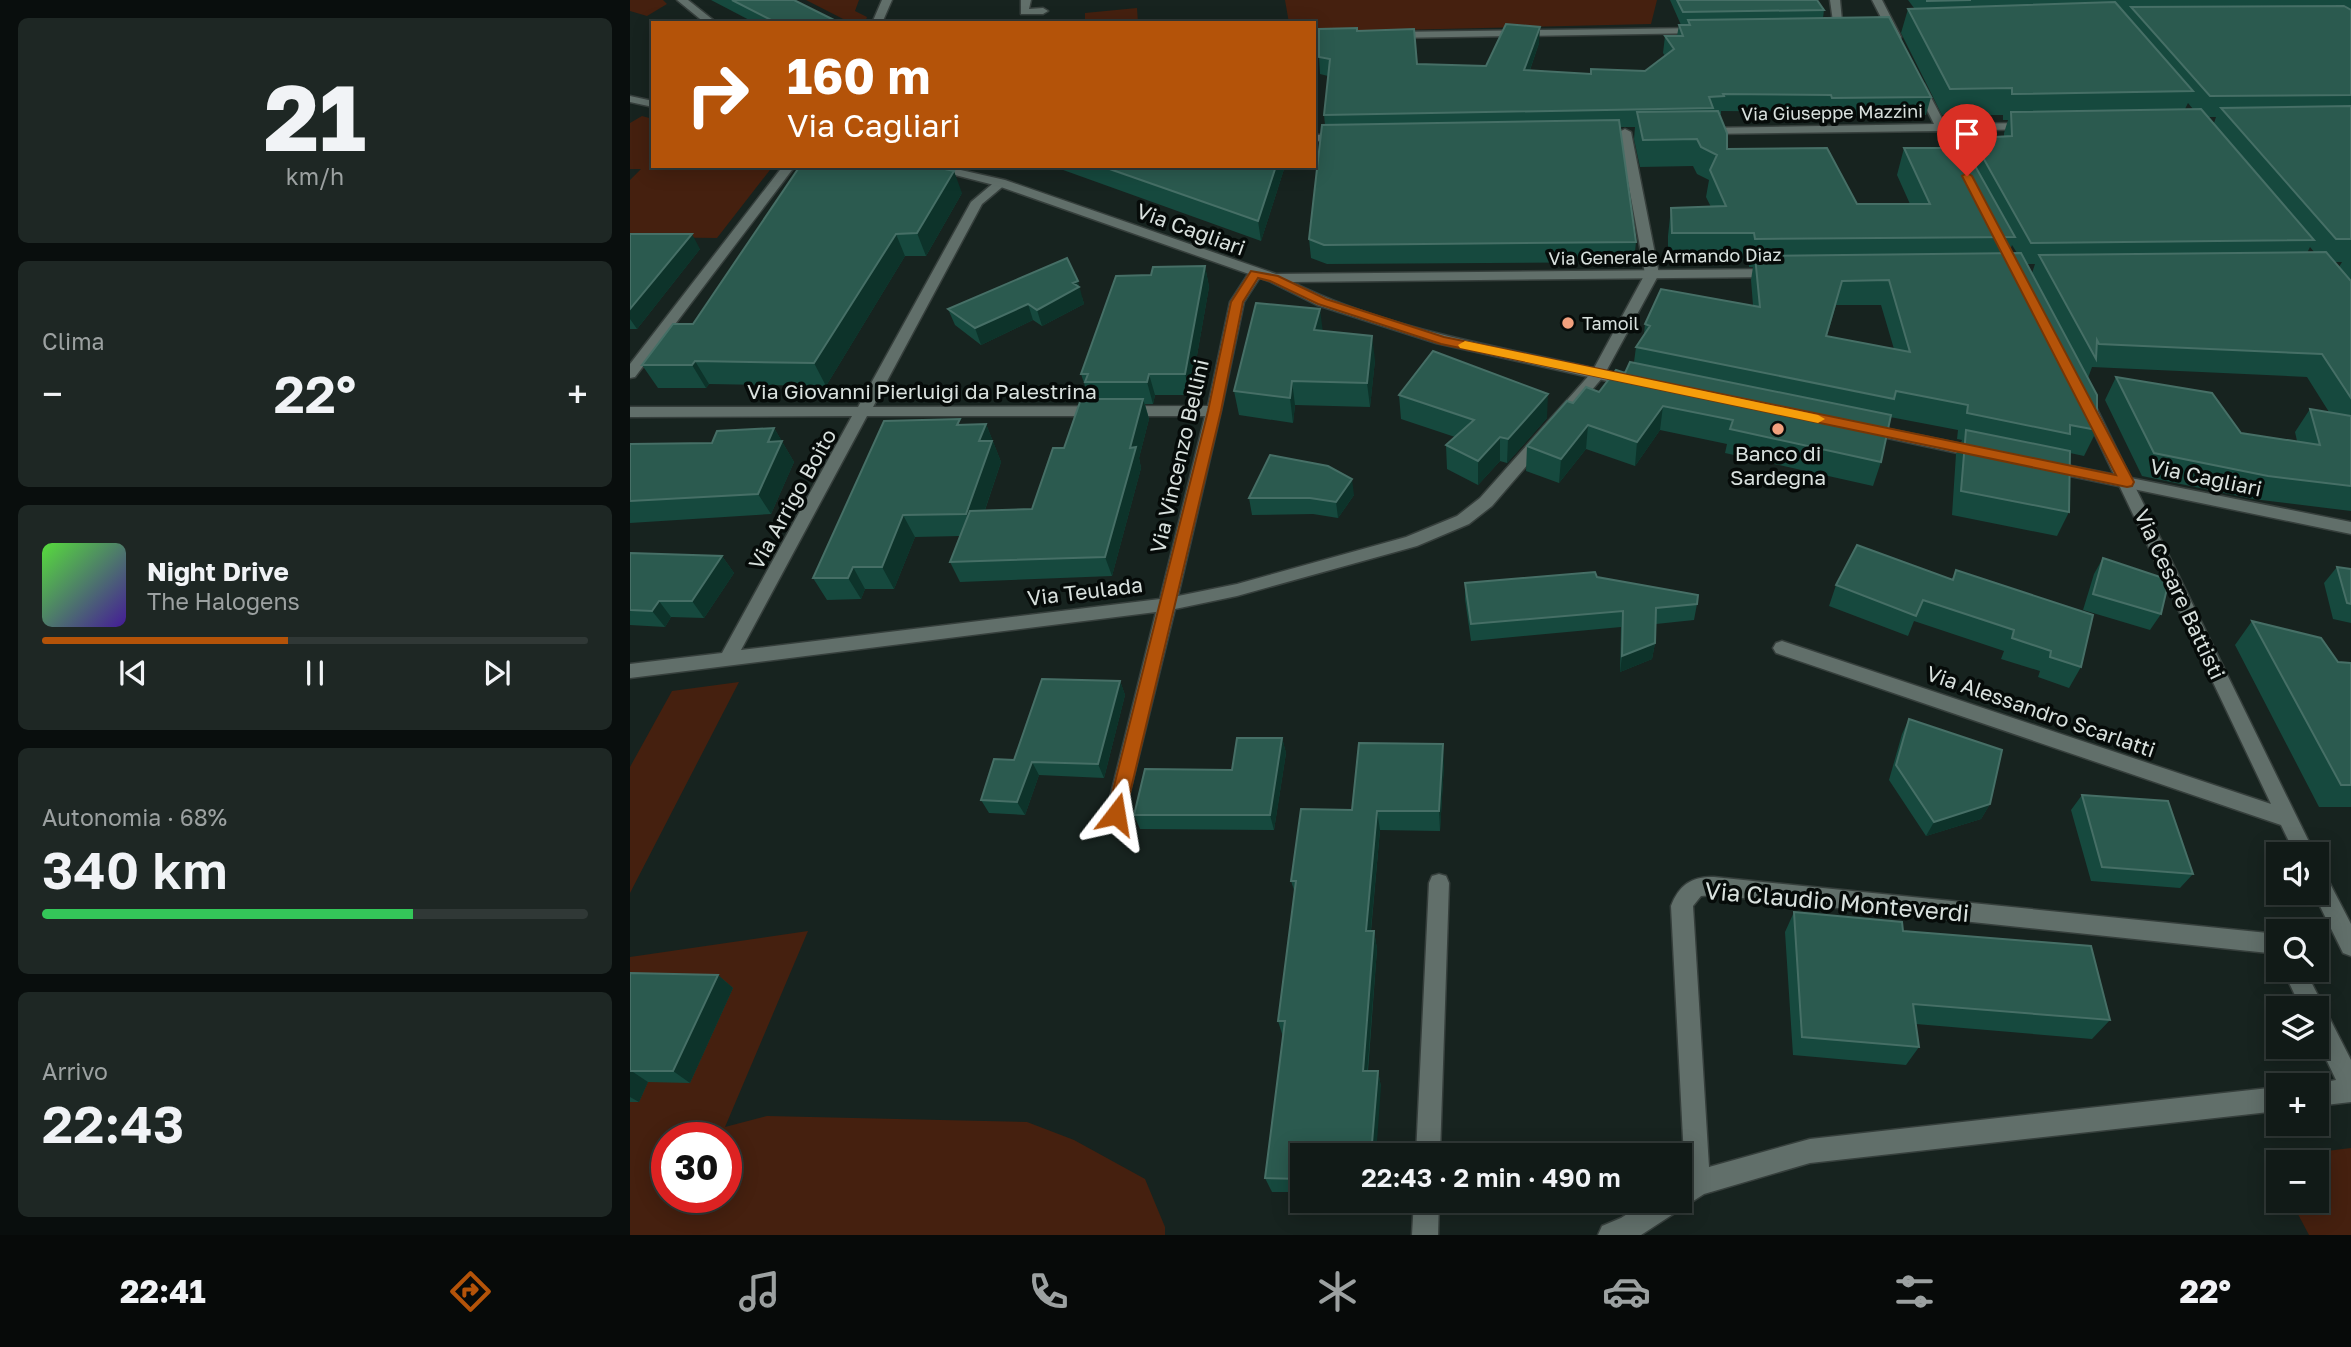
<!DOCTYPE html>
<html lang="it">
<meta charset="utf-8">
<style>
body{margin:0;font-family:"Golos Text",sans-serif;background:#1e2724;color:#f1f3f6;height:100vh;display:flex;flex-direction:column;font-size:26px;white-space:nowrap}
*{box-sizing:border-box;margin:0}
p{font-size:23px;color:#9ca1a1}
.icon{flex:none;width:38px;height:38px;fill:none;stroke:currentColor;stroke-width:2;stroke-linecap:round;stroke-linejoin:round}
.map{position:relative;flex:1;overflow:hidden}
.side{display:flex;flex-direction:column;gap:18px;padding:18px;background:#090e0d;width:630px}
.side>*{flex:none}
.banner{position:absolute;left:21px;top:21px;width:665px;height:147px;border-radius:0px;box-shadow:0 4px 18px #0003,0 0 0 2px #303836;background:#b45309;color:#fff;overflow:hidden}
.controls{position:absolute;left:1636px;top:842px;display:grid;gap:14px}
.controls a{display:grid;place-items:center;width:63px;height:63px;border-radius:0px;background:#111a17;box-shadow:0 4px 18px #0003,0 0 0 2px #303836;font-size:35px}
.speed{position:absolute;left:21px;top:1122px;display:flex;gap:14px;font-size:35px;font-weight:700;text-align:center}
.speed>*{display:grid;place-content:center;width:91px;height:91px;border-radius:50%;background:#111a17;box-shadow:0 4px 18px #0003,0 0 0 2px #303836;line-height:1}
.speed .limit{border:10px solid #d22;background:#fff;color:#111}
.pin{position:absolute;display:grid;place-items:center;width:60px;height:60px;color:#fff;margin:-72px -30px;border-radius:50% 50% 50% 0;rotate:-45deg;box-shadow:0 0 7px #0007}
.pin .icon{rotate:45deg}
.me{position:absolute;width:77px;margin:-38px;rotate:14deg;stroke-linejoin:round;filter:drop-shadow(0 0 5px #0008)}
.turn{display:flex;align-items:center;gap:24px;height:147px;padding:0 21px;font-size:32px}
.turn .icon{width:91px;height:91px;stroke-width:2.5}
.turn b{display:block;font-size:49px;line-height:60px}
.big{font-size:52px;font-weight:600;line-height:1.1}
.side .widget{flex:1;display:flex;flex-direction:column;justify-content:center;gap:10px;min-width:0;padding:0 24px;border-radius:10px;background:#1e2724}
.side .dial{align-items:center;gap:0}
.dial b{font-size:91px;line-height:1}
.song{display:flex;align-items:center;gap:21px}
.cover{width:84px;height:84px;border-radius:10px;background:linear-gradient(135deg,hsl(110 70% 55%),hsl(260 70% 35%))}
.played{height:7px;border-radius:4px;background:linear-gradient(90deg,#b45309 45%,#303836 45%)}
.keys{display:flex;justify-content:space-around;direction:ltr}
.heat{display:flex;justify-content:space-between;align-items:center;font-size:38px;direction:ltr}
.charge{height:10px;border-radius:5px;background:linear-gradient(90deg,#34c759 68%,#303836 0)}
.trip{position:absolute;left:660px;top:1143px;width:402px;height:70px;border-radius:0px;background:#111a17;box-shadow:0 4px 18px #0003,0 0 0 2px #303836;font-weight:600;line-height:70px;text-align:center}
.menu{display:flex;height:112px;justify-content:space-around;align-items:center;background:#070a09;color:#9ca1a1}
.menu .icon{width:49px;height:49px}
.menu .selected{color:#b45309}
.menu b{font-size:32px;color:#f1f3f6}
main{display:flex;flex:1;min-height:0}
.map>svg:first-child{display:block}
.green{fill:#45200f;fill-rule:evenodd}
.lines{fill:none;stroke-linecap:round;stroke-linejoin:round}
.minor-casing{stroke:#363f3c;stroke-width:3}
.tertiary-casing{stroke:#363f3c;stroke-width:3}
.minor{fill:#616f6a;fill-rule:evenodd}
.tertiary{fill:#616f6a;fill-rule:evenodd}
.wall{fill:#16493e;fill-rule:evenodd}
.shaded-wall{fill:#0d332a}
.building{fill:#2b5a4f;stroke:#466f66;stroke-width:2;fill-rule:evenodd}
.route{fill:#b45309;stroke:#753606;stroke-width:2}
.slow{fill:#f59e0b}
.poi-dot{fill:#f2a17e;stroke:#060b09;stroke-width:2.5}
.labels{text-anchor:middle;dominant-baseline:central;stroke-width:7;stroke-linejoin:round;paint-order:stroke}
.far-street-label{font-size:18px;fill:#d9e1de;stroke:#060b09}
.far-poi-label{font-size:18px;fill:#d9e1de;stroke:#060b09;text-anchor:start}
.street-label{font-size:21px;fill:#d9e1de;stroke:#060b09}
.poi-label{font-size:21px;fill:#d9e1de;stroke:#060b09}
.near-street-label{font-size:24px;fill:#d9e1de;stroke:#060b09}
</style>
<main>
<section class="side">
<div class="widget dial"><b>21</b><p>km/h</p></div>
<div class="widget"><p>Clima</p>
<div class="heat"><a>−</a><b class="big">22°</b><a>+</a></div>
</div>
<div class="widget">
<div class="song"><i class="cover"></i><div><b>Night Drive</b><p>The Halogens</p></div></div>
<div class="played"></div>
<div class="keys"><svg class="icon" aria-label="previous" viewBox="0 0 24 24"><path d="M18 5L8 12l10 7zM5 5v14"/></svg><svg class="icon" aria-label="pause" viewBox="0 0 24 24"><path d="M8 5v14M16 5v14"/></svg><svg class="icon" aria-label="next" viewBox="0 0 24 24"><path d="M6 5l10 7-10 7zM19 5v14"/></svg></div>
</div>
<div class="widget"><p>Autonomia · 68%</p><b class="big">340 km</b><div class="charge"></div></div>
<div class="widget"><p>Arrivo</p><b class="big">22:43</b></div>
</section>
<div class="map">
<svg width="1721" height="1235" viewBox="0 0 1721 1235">
<rect width="100%" height="100%" fill="#17231f"/>
<path class="green" d="M0,0H33L37,4L17,16L0,11Z
M176,0H229L225,11L237,17L235,23H221Z
M655,0H1027L1021,24L684,32V23H659Z
M507,8L508,23H455V13Z
M12,116L23,119V166H143L87,238L11,237L0,249V180L11,169H0V123Z
M109,682L0,893V767L42,691Z
M178,931L95,1127L137,1116L397,1122L444,1140L515,1179L535,1227V1235H0V957ZM37,1138H96V1197H37Z
M1721,1148V1235H1679L1661,1201L1687,1200V1162H1648V1176L1640,1158Z"/>
<g class="lines">
<defs>
<path id="minor" d="M47,0H58L87,23H75Z
M252,0H262L252,23H242Z
M391,0H401L399,9L413,8L418,11L413,14H391Z
M1200,0H1210L1213,31L1204,29Z
M1242,0H1252L1271,37L1270,39H1262Z
M1070,28L1074,29V33L762,38L757,35L762,32Z
M684,34L713,33L718,36L713,39L684,40Z
M1289,81L1294,84L1315,124L1399,123L1405,126L1399,129L1319,131L1339,168L1333,172L1327,168L1308,131L1074,134L1068,131L1074,128L1304,124L1284,84Z
M995,129L1001,132L1029,274L973,377L862,506L839,524L787,546L607,596L545,609L493,820L486,823L479,820L476,814L526,612L0,678V664L92,653L222,416L0,417V407H228L341,202L367,180L377,183L352,204L243,407L578,406L600,302L620,271L625,270L632,274L614,302L591,411L548,596L607,584L776,537L827,516L850,498L962,372L1015,274L989,132ZM237,416H575L530,599L111,650Z
M684,135L713,134L719,137L713,140L684,141Z
M153,166H165L5,377L0,378V364Z
M1457,398L1464,403L1685,854H1665L1651,825L1146,653L1143,648L1146,643L1152,641L1641,804L1450,403Z
M1687,870L1694,872L1721,924V956L1713,953L1683,892H1687Z
M809,874L816,876L819,883L810,1155H786L799,883L802,876Z
M1084,877L1648,934V954L1084,895L1071,896L1063,906L1079,1167L1180,1139L1648,1087V1111L1180,1163L1074,1194L1011,1235H968L972,1226L991,1218L1019,1200H1050V1180L1055,1177L1041,906C1049,885 1062,876 1084,877Z
M1653,970H1675L1721,1060V1102L1687,1106V1085H1680L1706,1080L1687,1040V1008H1671Z
M784,1200H809L808,1235H782Z"/>
<path id="tertiary" d="M0,96L23,101V107L0,102Z
M290,166H313L375,180L646,274L1144,269L1151,273L1144,277L662,282C771,336 893,349 1009,379L1011,382L1009,385L1004,387L806,343L687,305L639,281L368,186Z
M1234,424L1351,448L1359,453L1351,458L1229,432L1226,429Z
M1416,461L1721,522V534L1411,470L1408,466Z"/>
</defs>
<use href="#minor" class="minor-casing"/>
<use href="#tertiary" class="tertiary-casing"/>
<use href="#minor" class="minor"/>
<use href="#tertiary" class="tertiary"/>
</g>
<path class="wall" d="M81,0H164L209,23H125Z
M1040,0H1187L1194,10L1193,18L1301,97L1296,115L1198,116L1197,112L1091,111V114H1090L1097,149L1227,204H1280L1267,175L1274,148L1341,158L1348,138L1374,136V133L1378,120H1373V115H1312L1271,33L1278,9L1284,8L1278,0H1721V511L1623,499L1512,476L1475,400L1486,377L1611,433L1667,441L1665,432L1680,409L1699,412L1677,377L1462,367L1458,378L1467,430L1454,456L1440,453L1439,512L1427,536L1322,515L1326,454L1332,440L1327,439L1328,430L1260,417L1251,462L1243,486L1095,453L1097,444L1030,430L1005,466L956,449L929,483L896,471L897,446L943,403L969,392L995,373L1004,362L1006,347L1014,334L1015,324L1123,305L1121,280L1123,267H1119V260L1038,261V236L1041,208L1081,207L1076,197L1079,180L1067,174L1063,166L1010,167L1004,139L1005,127H990L1006,242L1004,262L697,264L681,258L679,239L695,125L694,115L698,76L690,74L689,57L727,31L787,64L856,66L909,43L900,70L960,74L1015,71L1035,56L1033,53L1035,36H1047L1049,25H1051ZM1558,103L1563,109H1555ZM1578,117H1586L1584,123ZM1382,245L1387,253H1379ZM1680,247L1685,253H1677ZM1704,262H1712L1709,267ZM1397,264H1405L1402,273ZM1206,305H1251L1264,349L1197,336Z
M422,166H655L631,241Z
M332,193L296,256H275L196,386L79,384L76,388H28L12,365L63,324Z
M0,234L70,249L7,329H0Z
M575,266L579,287L560,395H525L523,404H515L519,419L509,458L511,468L482,576L330,582L320,562L330,536L285,537L264,589H235L231,599L197,600L183,578L332,425L356,424L371,462L355,510L402,509L461,399L459,395H458L451,374L521,275Z
M452,297L454,304L412,326L403,320L351,345L325,325L318,309Z
M693,331L745,360L740,407L665,405L663,423L609,415L604,391Z
M769,395L917,418L877,463L870,461L848,485L817,469L816,445L825,437L771,419Z
M144,428L164,462L141,514L0,523V444L82,443Z
M724,495L708,518L683,514L622,515L619,498Z
M0,553L92,556L104,573L74,618L41,617L35,627L0,625Z
M1473,558L1531,614L1520,630L1453,610L1464,574Z
M1707,567L1721,569V623L1703,619L1694,583Z
M1326,570L1451,667L1439,688L1408,677L1410,671L1371,659L1374,651L1284,621L1278,636L1199,606L1206,585L1322,579Z
M967,577L1067,604L1064,620L1026,624L1025,643L1022,659L990,672L991,627L841,641L835,599V583Z
M1622,621L1708,662L1721,663V807H1689L1605,645Z
M490,681L495,695L474,778L409,775L395,815L359,813L351,800L384,760Z
M1279,719L1360,804L1351,819L1296,836L1259,780L1272,734Z
M652,738L656,753L644,830L510,829L504,815L602,770Z
M814,764L810,831L750,830L741,931H744L747,949L738,1071H748L751,1087L672,1155V1192H642L635,1178L653,1037L648,1021L665,893L661,881L722,810Z
M1452,795L1563,874L1550,888L1461,881L1441,810Z
M1164,912L1273,931L1480,1020L1462,1039L1286,1024L1289,1047L1276,1065L1163,1055L1155,932Z
M0,973L88,975L103,988L60,1083L18,1082L9,1102H0Z"/>
<path class="shaded-wall" d="M910,27L909,43L894,87V70Z
M646,166H655L631,241L628,221Z
M324,171L332,193L296,256L287,233Z
M62,234L70,249L7,329L0,319V309Z
M266,234L275,256L196,386L184,363Z
M575,266L579,287L560,395L555,374Z
M448,281L454,304L412,326L407,310L443,283Z
M398,304L403,320L351,345L345,328Z
M690,309L693,333L684,330Z
M742,336L745,360L740,407L737,383Z
M65,361L79,384L76,388L62,365Z
M519,374L525,395L523,404L517,382Z
M662,381L665,405L663,423L660,398Z
M918,394L917,418L877,463L878,439Z
M513,399L519,419L509,458L511,468L482,576L475,557L500,448Z
M1033,406L1030,430L1005,466L1007,442Z
M356,424L371,462L346,536L336,514L349,441Z
M958,425L956,449L929,483L931,459Z
M144,428L164,462L141,514L128,494L138,442Z
M870,437V461L848,485V461Z
M722,479L724,495L708,518L706,502Z
M273,515L285,537L264,589L252,567Z
M92,556L104,573L74,618L62,601Z
M223,567L235,589L231,599L218,578Z
M29,601L41,617L35,627L22,611Z
M1025,643L1022,659L990,672L992,656Z
M490,681L495,695L474,778L468,764Z
M652,738L656,753L644,830L640,815Z
M813,744L814,764L810,831L809,811Z
M402,762L409,775L395,815L387,802Z
M1360,804L1351,819L1296,836L1304,822Z
M747,811L750,830L739,949L736,931Z
M744,931L747,949L736,1087L733,1071Z
M88,975L103,988L60,1083L43,1071Z
M0,1070L18,1082L9,1102L0,1097Z
M748,1071L751,1087L746,1155H741Z"/>
<path class="building" d="M102,0H164L208,22L147,23Z
M1047,0H1187L1194,10L1053,12Z
M1297,0H1341L1297,1Z
M1485,2L1563,91L1382,94V88L1320,89L1278,9Z
M1714,6L1721,10V95L1580,96L1501,7Z
M1259,17L1301,97L1202,98L1201,95L1093,94L1094,96L1079,97L1083,108L694,115L700,59L689,57V29L727,28V31L784,29L787,64L856,66L876,24L910,27L894,70L961,74V69L1015,71L1044,49L1035,36H1053L1049,25H1060L1058,20Z
M1721,106V239H1706L1591,108Z
M1571,109L1684,240L1401,243L1351,154H1358L1348,138L1382,136L1381,112Z
M1088,111L1097,133V149L1197,148L1227,204H1300L1274,148H1335L1385,237L1125,239L1124,233H1042L1041,208L1096,206L1080,170L1087,155L1071,147L1067,139L1013,140L1007,112Z
M989,120L1006,242L694,245L679,239L692,125Z
M170,166H301L324,171L287,233L266,234L184,363L65,361L62,365H12L43,324H63Z
M471,166H646L628,221Z
M0,234H62L0,309Z
M1696,252L1721,281V398L1692,354L1469,344L1467,340L1466,359L1409,255Z
M1391,253L1467,395V430L1440,425V434L1337,413L1338,405L1266,391L1264,399L1006,347L1020,326L1015,324L1031,289L1130,307L1125,256ZM1259,280L1280,352L1196,336L1212,281Z
M437,258L448,281L443,283L449,287L407,310L398,304L345,328L318,309Z
M575,266L555,374H519L517,382H455L458,374H451L486,276L521,275L523,267Z
M626,303L690,309L684,330L742,336L737,383L662,381L660,398L604,391Z
M803,351L918,394L878,439L870,437L848,461L816,445L844,420L769,395Z
M1000,362L1261,415L1251,462L1100,429L1103,420L1033,406L1007,442L958,425L931,459L897,446L937,401L943,403L956,387L969,392L986,370L995,373Z
M1486,377L1582,393L1611,433L1690,445L1680,409L1721,416V486L1638,476L1524,453Z
M451,399H513L500,448L506,447L475,557L320,562L340,511L402,509L423,448H434Z
M330,419L327,425L356,424L349,441H362L336,514L273,515L252,567H223L218,578H183L254,421Z
M144,428L138,442L152,441L128,494L0,501V444L82,443L87,431Z
M1336,430L1440,451L1439,512L1331,491Z
M640,455L698,466L722,479L706,502L680,498H619Z
M1227,545L1323,580L1326,570L1463,615L1451,667L1420,657L1421,651L1382,638L1384,630L1293,600L1286,616L1206,585Z
M0,553L92,556L62,601H29L22,611L0,610Z
M1473,558L1539,580L1531,614L1463,594Z
M1707,567L1721,569V604L1717,603Z
M965,572L967,577L1068,595L1067,604L1026,608L1025,643L992,656L993,611L841,624L835,583Z
M1622,621L1691,638L1708,662L1721,663V785H1711Z
M412,679L490,681L468,764L402,762L387,802L351,800L364,759L384,760Z
M1279,719L1372,750L1360,804L1304,822L1266,765Z
M607,738H652L640,815H504L515,769L602,770Z
M729,743L813,744L809,811H747L736,931H744L733,1071H748L741,1155H672V1179L635,1178L655,1021H648L666,881H661L671,809L722,810Z
M1452,795L1538,801L1563,874L1472,867Z
M1164,912L1272,922L1273,931L1461,946L1480,1020L1283,1004L1289,1047L1172,1037Z
M0,973L88,975L43,1071H0Z"/>
<path class="route" d="M1337,173L1342,176L1504,482L1502,486L1497,487L811,344L688,304L640,281L628,278L613,302L591,411L495,814L492,820L486,822L479,820L477,814L578,411L601,302L621,271L648,276L696,299L814,337L1486,475L1332,176Z"/>
<path class="slow" d="M835,341L1188,415L1195,419L1188,423L830,348L828,345Z"/>
<g class="poi-dot">
<circle cx="938" cy="323" r="7"/>
<circle cx="1148" cy="429" r="7"/>
</g>
<g class="labels">
<g class="far-street-label">
<text transform="translate(1202 112) rotate(-1)">Via Giuseppe Mazzini</text>
<text transform="translate(1035 256) rotate(-1)">Via Generale Armando Diaz</text>
</g>
<g class="far-poi-label">
<text x="952" y="323">Tamoil</text>
</g>
<g class="street-label">
<text transform="translate(561 229) rotate(20)">Via Cagliari</text>
<text x="292" y="391">Via Giovanni Pierluigi da Palestrina</text>
<text transform="translate(549 456) rotate(-77)">Via Vincenzo Bellini</text>
<text transform="translate(1576 477) rotate(12)">Via Cagliari</text>
<text transform="translate(162 499) rotate(-61)">Via Arrigo Boito</text>
<text transform="translate(455 591) rotate(-7)">Via Teulada</text>
<text transform="translate(1550 594) rotate(65)">Via Cesare Battisti</text>
<text transform="translate(1411 711) rotate(19)">Via Alessandro Scarlatti</text>
</g>
<g class="poi-label">
<text x="1148" y="453">Banco di<tspan x="1148" dy="24">Sardegna</tspan></text>
</g>
<g class="near-street-label">
<text transform="translate(1207 901) rotate(5)">Via Claudio Monteverdi</text>
</g>
</g>
</svg>
<div class="controls">
<a><svg class="icon" aria-label="sound" viewBox="0 0 24 24"><path d="M4 9h4l5-4v14l-5-4H4zM17 9q2 3 0 6"/></svg></a>
<a><svg class="icon" aria-label="search" viewBox="0 0 24 24"><circle cx="10" cy="10" r="6"/><path d="M15 15l6 6"/></svg></a>
<a><svg class="icon" aria-label="layers" viewBox="0 0 24 24"><path d="M12 4l9 5-9 5-9-5zM3 14l9 5 9-5"/></svg></a>
<a>+</a>
<a>−</a>
</div>
<div class="speed"><div class="limit">30</div></div>
<div class="pin" style="left:1337px;top:176px;background:#d93025"><svg class="icon" aria-label="arrive" viewBox="0 0 24 24"><path d="M6 21V4h12l-3 4 3 4H6"/></svg></div>
<svg class="me" style="left:486px;top:814px" viewBox="-20 -20 40 40"><path d="M0-17L14 15 0 8-14 15z" fill="#b45309" stroke="#fff" stroke-width="4"/></svg>
<div class="trip">22:43 · 2 min · 490 m</div>
<div class="banner">
<div class="turn"><svg class="icon" aria-label="right" viewBox="0 0 24 24"><path d="M7 20v-9h11M14 6l5 5-5 5"/></svg><div><b>160 m</b>Via Cagliari</div></div>
</div>
</div>
</main>
<nav class="menu">
<b>22:41</b>
<svg class="icon selected" aria-label="directions" viewBox="0 0 24 24"><path d="M12 3l9 9-9 9-9-9zM9 14v-3h6M13 9l2 2-2 2"/></svg>
<svg class="icon" aria-label="music" viewBox="0 0 24 24"><path d="M9 18V5l10-2v13"/><circle cx="6" cy="18" r="3"/><circle cx="16" cy="16" r="3"/></svg>
<svg class="icon" aria-label="phone" viewBox="0 0 24 24"><path d="M5 4h4l2 5-3 2q2 4 5 5l2-3 5 2v4C11 20 4 13 5 4z"/></svg>
<svg class="icon" aria-label="climate" viewBox="0 0 24 24"><path d="M12 3v18M4 7l16 10M4 17L20 7"/></svg>
<svg class="icon" aria-label="car" viewBox="0 0 24 24"><path d="M5 17H2v-5l4-1 3-4h7l3 4 3 1v5h-3M9 17h6M6 11h13"/><circle cx="7" cy="17" r="2"/><circle cx="17" cy="17" r="2"/></svg>
<svg class="icon" aria-label="filters" viewBox="0 0 24 24"><path d="M4 7h16M4 17h16"/><circle cx="9" cy="7" r="2"/><circle cx="15" cy="17" r="2"/></svg>
<b>22°</b>
</nav>
